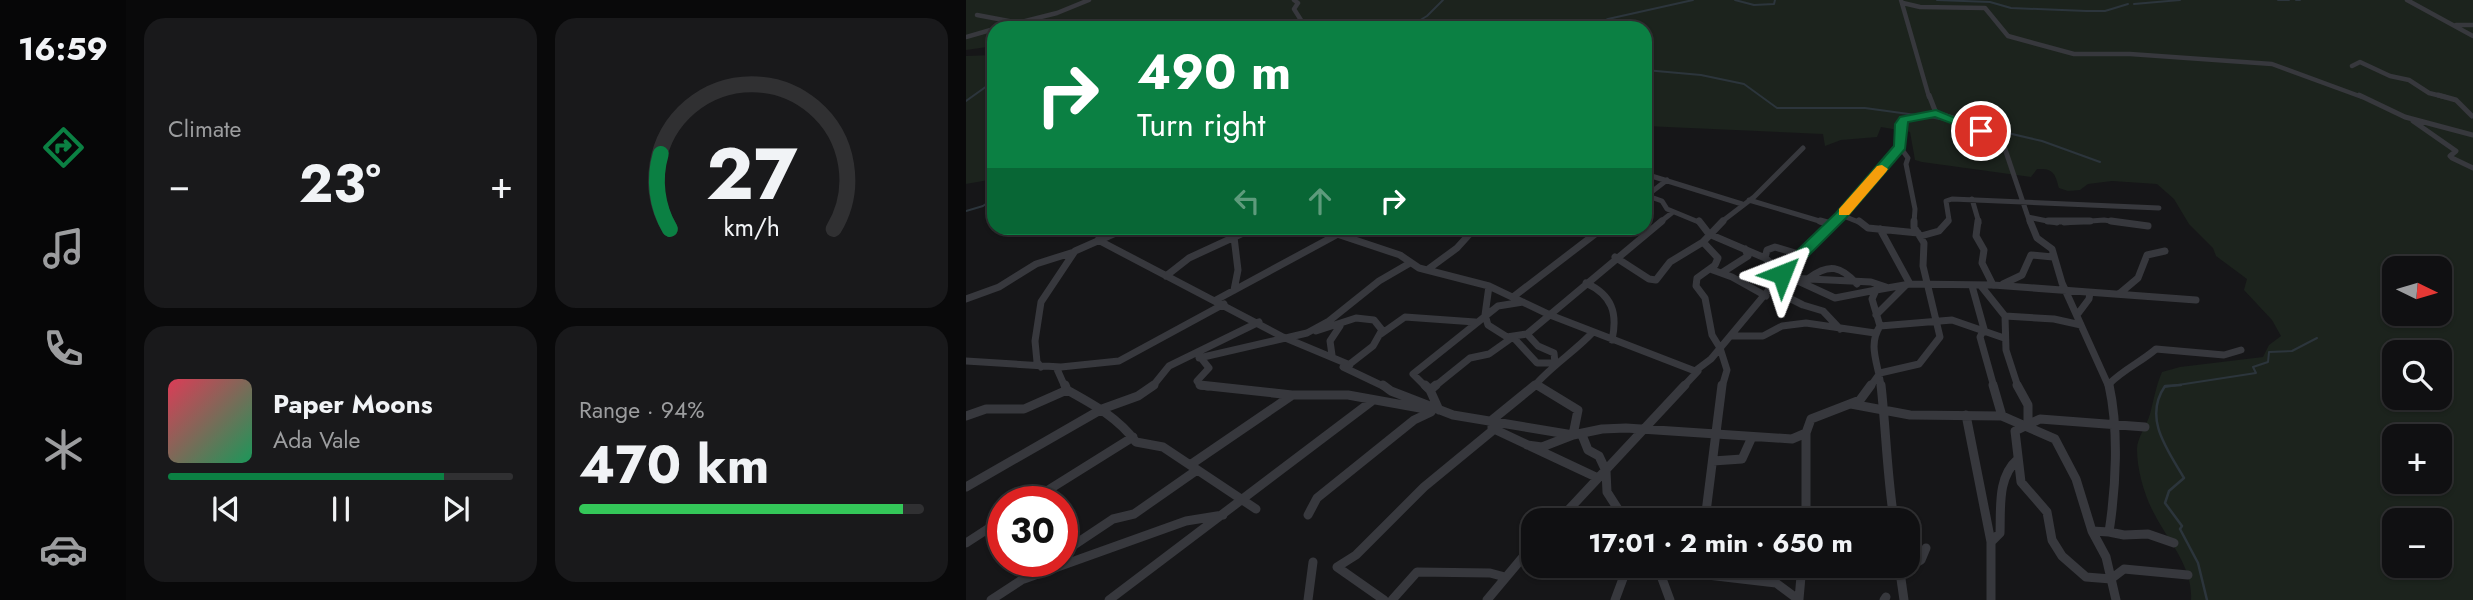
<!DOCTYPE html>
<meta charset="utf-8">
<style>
body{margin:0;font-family:Jost,sans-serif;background:#19191b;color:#f1f3f6;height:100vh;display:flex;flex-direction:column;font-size:26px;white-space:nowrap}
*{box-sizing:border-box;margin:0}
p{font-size:23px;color:#9c9d9f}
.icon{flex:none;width:38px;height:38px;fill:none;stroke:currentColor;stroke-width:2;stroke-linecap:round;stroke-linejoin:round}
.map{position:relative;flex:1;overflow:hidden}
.drawer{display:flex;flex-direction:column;gap:18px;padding:18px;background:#09090a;width:840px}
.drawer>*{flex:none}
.top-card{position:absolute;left:21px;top:21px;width:665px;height:214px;border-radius:21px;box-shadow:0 2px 5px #0004,0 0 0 2px #303032;background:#0b8043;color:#fff;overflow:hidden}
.needle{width:46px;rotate:95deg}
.fabs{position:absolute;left:1416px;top:256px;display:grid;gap:14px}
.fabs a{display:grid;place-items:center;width:70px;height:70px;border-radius:14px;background:#101012;box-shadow:0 2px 5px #0004,0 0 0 2px #303032;font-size:35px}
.speed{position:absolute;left:21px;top:486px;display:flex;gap:14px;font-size:35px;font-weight:700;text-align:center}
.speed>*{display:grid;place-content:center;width:91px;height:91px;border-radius:50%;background:#101012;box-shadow:0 2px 5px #0004,0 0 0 2px #303032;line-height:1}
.speed .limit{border:10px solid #d22;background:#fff;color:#111}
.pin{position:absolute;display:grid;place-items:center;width:60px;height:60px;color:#fff;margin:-30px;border:4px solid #fff;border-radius:50%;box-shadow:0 2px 7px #0007}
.me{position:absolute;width:77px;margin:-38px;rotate:45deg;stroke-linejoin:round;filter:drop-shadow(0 0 5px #0008)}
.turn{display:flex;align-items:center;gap:24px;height:147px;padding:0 35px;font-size:32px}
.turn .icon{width:91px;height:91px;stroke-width:2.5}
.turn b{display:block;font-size:49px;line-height:60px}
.lanes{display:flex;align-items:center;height:66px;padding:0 35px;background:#0003;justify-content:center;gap:35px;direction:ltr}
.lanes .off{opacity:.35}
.big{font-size:52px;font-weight:700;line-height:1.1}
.drawer .card{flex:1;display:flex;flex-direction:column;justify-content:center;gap:10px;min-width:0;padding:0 24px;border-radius:21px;background:#19191b}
.drawer .dial{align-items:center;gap:0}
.dial svg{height:182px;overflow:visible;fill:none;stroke:#303032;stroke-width:7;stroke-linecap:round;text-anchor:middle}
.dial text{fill:#f1f3f6;stroke:none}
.song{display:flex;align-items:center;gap:21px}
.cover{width:84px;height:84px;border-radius:10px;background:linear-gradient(135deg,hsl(350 70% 55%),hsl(150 70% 35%))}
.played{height:7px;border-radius:4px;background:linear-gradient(90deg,#0b8043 80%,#303032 80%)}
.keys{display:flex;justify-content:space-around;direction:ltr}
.heat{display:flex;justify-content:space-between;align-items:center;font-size:38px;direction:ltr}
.charge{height:10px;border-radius:5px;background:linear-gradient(90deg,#34c759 94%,#303032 0)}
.drawer .tiles{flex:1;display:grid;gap:18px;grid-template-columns:repeat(2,1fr)}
.trip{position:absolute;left:555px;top:508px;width:399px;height:70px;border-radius:21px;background:#101012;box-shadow:0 2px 5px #0004,0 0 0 2px #303032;font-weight:700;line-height:70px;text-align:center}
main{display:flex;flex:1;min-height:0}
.dock{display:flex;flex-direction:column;width:126px;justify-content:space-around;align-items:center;background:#060607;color:#9c9d9f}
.dock .icon{width:49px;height:49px}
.dock .current{color:#0b8043}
.dock b{font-size:32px;color:#f1f3f6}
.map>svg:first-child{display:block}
.green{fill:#1c231d;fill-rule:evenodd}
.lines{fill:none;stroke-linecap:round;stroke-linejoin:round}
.stream-far1{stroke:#2c353c;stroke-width:2}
.stream{stroke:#2c353c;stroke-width:2.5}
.minor-far3{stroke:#37383d;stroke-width:4.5}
.minor-far2{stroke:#37383d;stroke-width:5}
.minor-far1{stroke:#37383d;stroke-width:7}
.minor{stroke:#37383d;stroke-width:9}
.route{fill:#0b8043;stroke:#07532c;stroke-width:2}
.slow{fill:#f59e0b}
</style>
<main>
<nav class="dock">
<b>16:59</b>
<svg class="icon current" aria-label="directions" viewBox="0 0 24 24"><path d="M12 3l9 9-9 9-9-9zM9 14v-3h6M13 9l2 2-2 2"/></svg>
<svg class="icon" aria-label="music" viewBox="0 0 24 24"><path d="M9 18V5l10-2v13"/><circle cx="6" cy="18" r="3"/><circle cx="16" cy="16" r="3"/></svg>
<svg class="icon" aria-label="phone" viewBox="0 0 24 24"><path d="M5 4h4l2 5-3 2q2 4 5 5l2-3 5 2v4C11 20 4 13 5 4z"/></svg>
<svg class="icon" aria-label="climate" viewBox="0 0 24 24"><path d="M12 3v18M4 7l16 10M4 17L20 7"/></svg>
<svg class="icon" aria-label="car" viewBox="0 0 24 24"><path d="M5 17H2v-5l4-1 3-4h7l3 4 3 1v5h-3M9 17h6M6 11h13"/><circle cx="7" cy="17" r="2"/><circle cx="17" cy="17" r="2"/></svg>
</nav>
<section class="drawer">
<div class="tiles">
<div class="card"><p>Climate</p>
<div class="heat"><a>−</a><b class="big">23°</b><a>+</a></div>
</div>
<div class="card dial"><svg viewBox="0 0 100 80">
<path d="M14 69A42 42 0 1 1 86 69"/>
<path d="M14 69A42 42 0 0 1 10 36" stroke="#0b8043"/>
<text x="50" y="56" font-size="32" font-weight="700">27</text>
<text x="50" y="72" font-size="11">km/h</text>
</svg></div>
<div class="card">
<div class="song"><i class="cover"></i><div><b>Paper Moons</b><p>Ada Vale</p></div></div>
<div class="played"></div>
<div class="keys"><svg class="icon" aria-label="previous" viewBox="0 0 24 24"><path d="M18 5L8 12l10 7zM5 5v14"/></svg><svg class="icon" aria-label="pause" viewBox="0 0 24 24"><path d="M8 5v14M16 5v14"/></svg><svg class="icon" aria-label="next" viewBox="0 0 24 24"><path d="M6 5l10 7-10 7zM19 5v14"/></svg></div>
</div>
<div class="card"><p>Range · 94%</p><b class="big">470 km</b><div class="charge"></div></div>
</div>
</section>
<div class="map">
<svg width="1507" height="600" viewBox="0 0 1507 600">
<rect width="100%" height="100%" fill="#161618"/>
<path class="green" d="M0,0H1507V600H1225C1227,568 1204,543 1190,517C1179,498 1171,471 1171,449C1171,438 1181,425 1184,414C1188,399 1190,386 1196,372L1214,367L1297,357L1303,345L1315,336L1306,320L1278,290L1281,279L1250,256L1247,248L1223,224L1208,199L1191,184L1146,181L1122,184L1114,190L1102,191L1093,188C1089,173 1087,168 1071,169L1065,177L956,162L949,160L944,132L915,127L911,137L875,140L859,146L857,134L679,126V28H28V46L0,50ZM1428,268H1474V313H1428ZM1428,352H1474V397H1428ZM1428,436H1474V481H1428ZM1428,520H1474V565H1428Z
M28,55V179L0,184V56Z"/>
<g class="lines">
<path class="stream-far1" d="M769,0L788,5L808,4L809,0
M971,0L1024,2L1045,8L1120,11H1139L1162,4
M1312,0H1323
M1330,0H1334
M1168,4L1214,0
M441,28L461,16L477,0
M624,28L642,19L727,0
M679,70L735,75L778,84L811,108H899L950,115
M0,101L28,81
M963,117L995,123
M1007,125L1076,141L1134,162
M0,211L17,206L28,198
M1199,387L1290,373L1287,367L1302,362L1303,352L1326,351L1351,338"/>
<path class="stream" d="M1215,385L1199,386C1177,418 1201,449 1218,478L1203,491L1199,503L1216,526L1214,529L1232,563L1241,600"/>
<path class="minor-far3" d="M328,0L332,3L328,9L340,28
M935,0L963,97
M1441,0L1507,36
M937,3L954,7L1019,8L1042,36L1108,54H1164L1306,64L1396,97
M11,15L48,22
M1490,25H1507
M31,28L91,13L123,0
M0,37L28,29
M1386,66L1394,62L1424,76L1443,80L1463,93L1479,97"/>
<path class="minor-far2" d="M1393,95L1439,117L1507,135
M1472,95L1490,100L1506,116
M970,113L997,121L1038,146L1064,223
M1447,121L1490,151L1484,156L1486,158L1507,168
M679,142L681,133
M679,174L776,204
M679,195L696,201L701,209L735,223
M679,197L701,180
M1006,199L1013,223
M783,200L860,223
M875,215L895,223
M1062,217L1091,223
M693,223L707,212
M754,223L788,197L837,148
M867,223L934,147
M948,223L949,209L940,164L942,158L934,147L936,121L970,113L963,95
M981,223L983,220L980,201L986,199L1193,208
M1098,223L1138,220L1157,223"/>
<path class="minor-far1" d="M733,221L743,234L799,258L823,278L905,282L920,287
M854,221L865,224
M893,221L902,228L952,233
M1012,221L1010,236L1018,250L1016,263L1027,285
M1064,221L1071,238L1086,249L1096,283L1143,387
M1082,221H1124
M1145,221L1182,226
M353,228L434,255L453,268L523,286L584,315L729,371L745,359L816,274L869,221
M914,229L944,284
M955,236L973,231L982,221
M268,237L272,270L268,290
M132,240L317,337L384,365
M649,257L683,279L690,280L704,262L737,242
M799,258L801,250L809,247L836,255
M744,269L766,277L800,296
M461,270L491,248L509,228
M757,272L782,256L779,249
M200,276L223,258L288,228
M843,278C863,263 875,266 891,284
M832,281L869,298L910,290
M620,283C646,295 652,313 646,340
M1037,284L1056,275L1065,255L1087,257
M523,286L519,315L522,325L541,337L561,334L696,221
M1006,286L1018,329L1014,337L1028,387
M1015,286L1039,316
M805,289L837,305L857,311L874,329
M1153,294L1172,278L1181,255L1199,251
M547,297L637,228
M0,299L33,287L70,264L108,252
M250,300L372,234
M910,315L940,285
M1111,315L1123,299L1124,293
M914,326L986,320L1038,338
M350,331L390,318L408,320L416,330L407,346L380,367
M415,334L439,317L509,322
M765,336H797L816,326L840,323L909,333
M366,355L364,341L374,326
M233,358L341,333L363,321L413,281L444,263
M235,358L243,368L231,381L235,386L242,387
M0,361L95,367L153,361L258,304
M75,367L71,362L69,341L75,302L109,251L161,228
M377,367L419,387
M91,369L99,387
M1143,384C1158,369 1175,362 1190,349L1258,355L1275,350
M186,387L203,366L293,322
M460,387L447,374L532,306L557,302
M468,387L504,358L523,354L547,337L571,363H589L588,353L572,346L561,334
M567,387L570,384
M574,387L570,384C588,364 608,352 626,333
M717,387L732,371
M756,387L761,370L754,348L746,335L739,298L730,286L731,278L749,265L752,258L737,242L757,221
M904,387L914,373L953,364L974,337L957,266L958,243L948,227V221
M915,387C913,365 901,346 914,326L906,299L910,290L944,284L1027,285L1230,300
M1052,387L1040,350L1039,316L1088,319L1115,325"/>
<path class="minor" d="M99,385L101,390C128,405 151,417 170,442L197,447L290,509
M234,385L326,395H382L465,410
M417,385L425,391L487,415L607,435L636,429L660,428L826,439L840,433
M459,385L464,390L473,410
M915,385C920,430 921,475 928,520
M1027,385L1036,416
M1051,385L1062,405V424
M464,390L470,385
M885,404L944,415L1036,416L1089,439L1110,479L1126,531L1140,557L1150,600
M1000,415L1025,542
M0,416L20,409H58L101,390
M528,425L530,430L632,478
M1179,427L1074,419L1049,431L1055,482L1081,512L1086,540L1096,556L1120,577L1145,579L1158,569L1222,575
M616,435L622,450L633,456L640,471L641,492L659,520
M561,445L576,447L607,435L612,410L571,385
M747,461L776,459L786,437
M224,465L325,396
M0,487L136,409L172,396L188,385
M63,502L167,437
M342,515L351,498L448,420L465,412
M593,520L719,385
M739,520L756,385
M840,520V433L845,419L894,400L905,385
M1126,531L1143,532C1150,487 1153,430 1143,385
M1143,532L1158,535L1182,534L1208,543
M0,543L37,519
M96,553L147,519L168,514L231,470
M691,565L704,600
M734,565L733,574L810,583L833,600
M933,565L938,600
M934,571L955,560L960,548
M58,579L220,521L257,515
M833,599L836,565
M25,600L83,562
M143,600L406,401
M342,600L347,562
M418,600L371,567L390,555L458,487L526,431V420L569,385
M426,600L451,572L524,573L539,577
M521,600L567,545
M649,600L662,565
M918,600L920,597
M1025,600V542L1034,533C1035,508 1031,477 1052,459"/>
</g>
<path class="route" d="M970,110L1021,131L1011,133L969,117L942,122L939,149L880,218L821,277H810L808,274L810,271L870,213L928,146L929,124L934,117Z"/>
<path class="slow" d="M916,165L922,169L920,172L883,215H873V209L911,166Z"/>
</svg>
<div class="fabs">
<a><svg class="needle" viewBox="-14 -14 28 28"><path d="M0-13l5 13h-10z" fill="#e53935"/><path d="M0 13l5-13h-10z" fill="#9c9d9f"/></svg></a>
<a><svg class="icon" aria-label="search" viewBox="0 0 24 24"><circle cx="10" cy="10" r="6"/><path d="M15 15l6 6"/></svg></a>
<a>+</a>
<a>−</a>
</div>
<div class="speed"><div class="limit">30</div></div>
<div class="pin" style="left:1015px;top:131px;background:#d93025"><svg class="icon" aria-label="arrive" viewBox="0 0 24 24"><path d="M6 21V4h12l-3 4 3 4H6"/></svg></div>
<svg class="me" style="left:816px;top:274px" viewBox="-20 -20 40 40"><path d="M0-17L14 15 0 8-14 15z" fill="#0b8043" stroke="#fff" stroke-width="4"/></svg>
<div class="trip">17:01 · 2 min · 650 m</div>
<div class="top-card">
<div class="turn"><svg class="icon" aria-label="right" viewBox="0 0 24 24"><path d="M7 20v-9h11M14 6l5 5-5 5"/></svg><div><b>490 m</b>Turn right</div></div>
<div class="lanes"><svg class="icon off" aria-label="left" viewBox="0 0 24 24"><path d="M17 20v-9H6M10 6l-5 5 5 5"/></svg><svg class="icon off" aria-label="ahead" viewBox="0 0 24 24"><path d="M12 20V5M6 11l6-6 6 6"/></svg><svg class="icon" aria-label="right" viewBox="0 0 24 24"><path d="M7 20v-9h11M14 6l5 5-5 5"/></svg></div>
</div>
</div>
</main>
